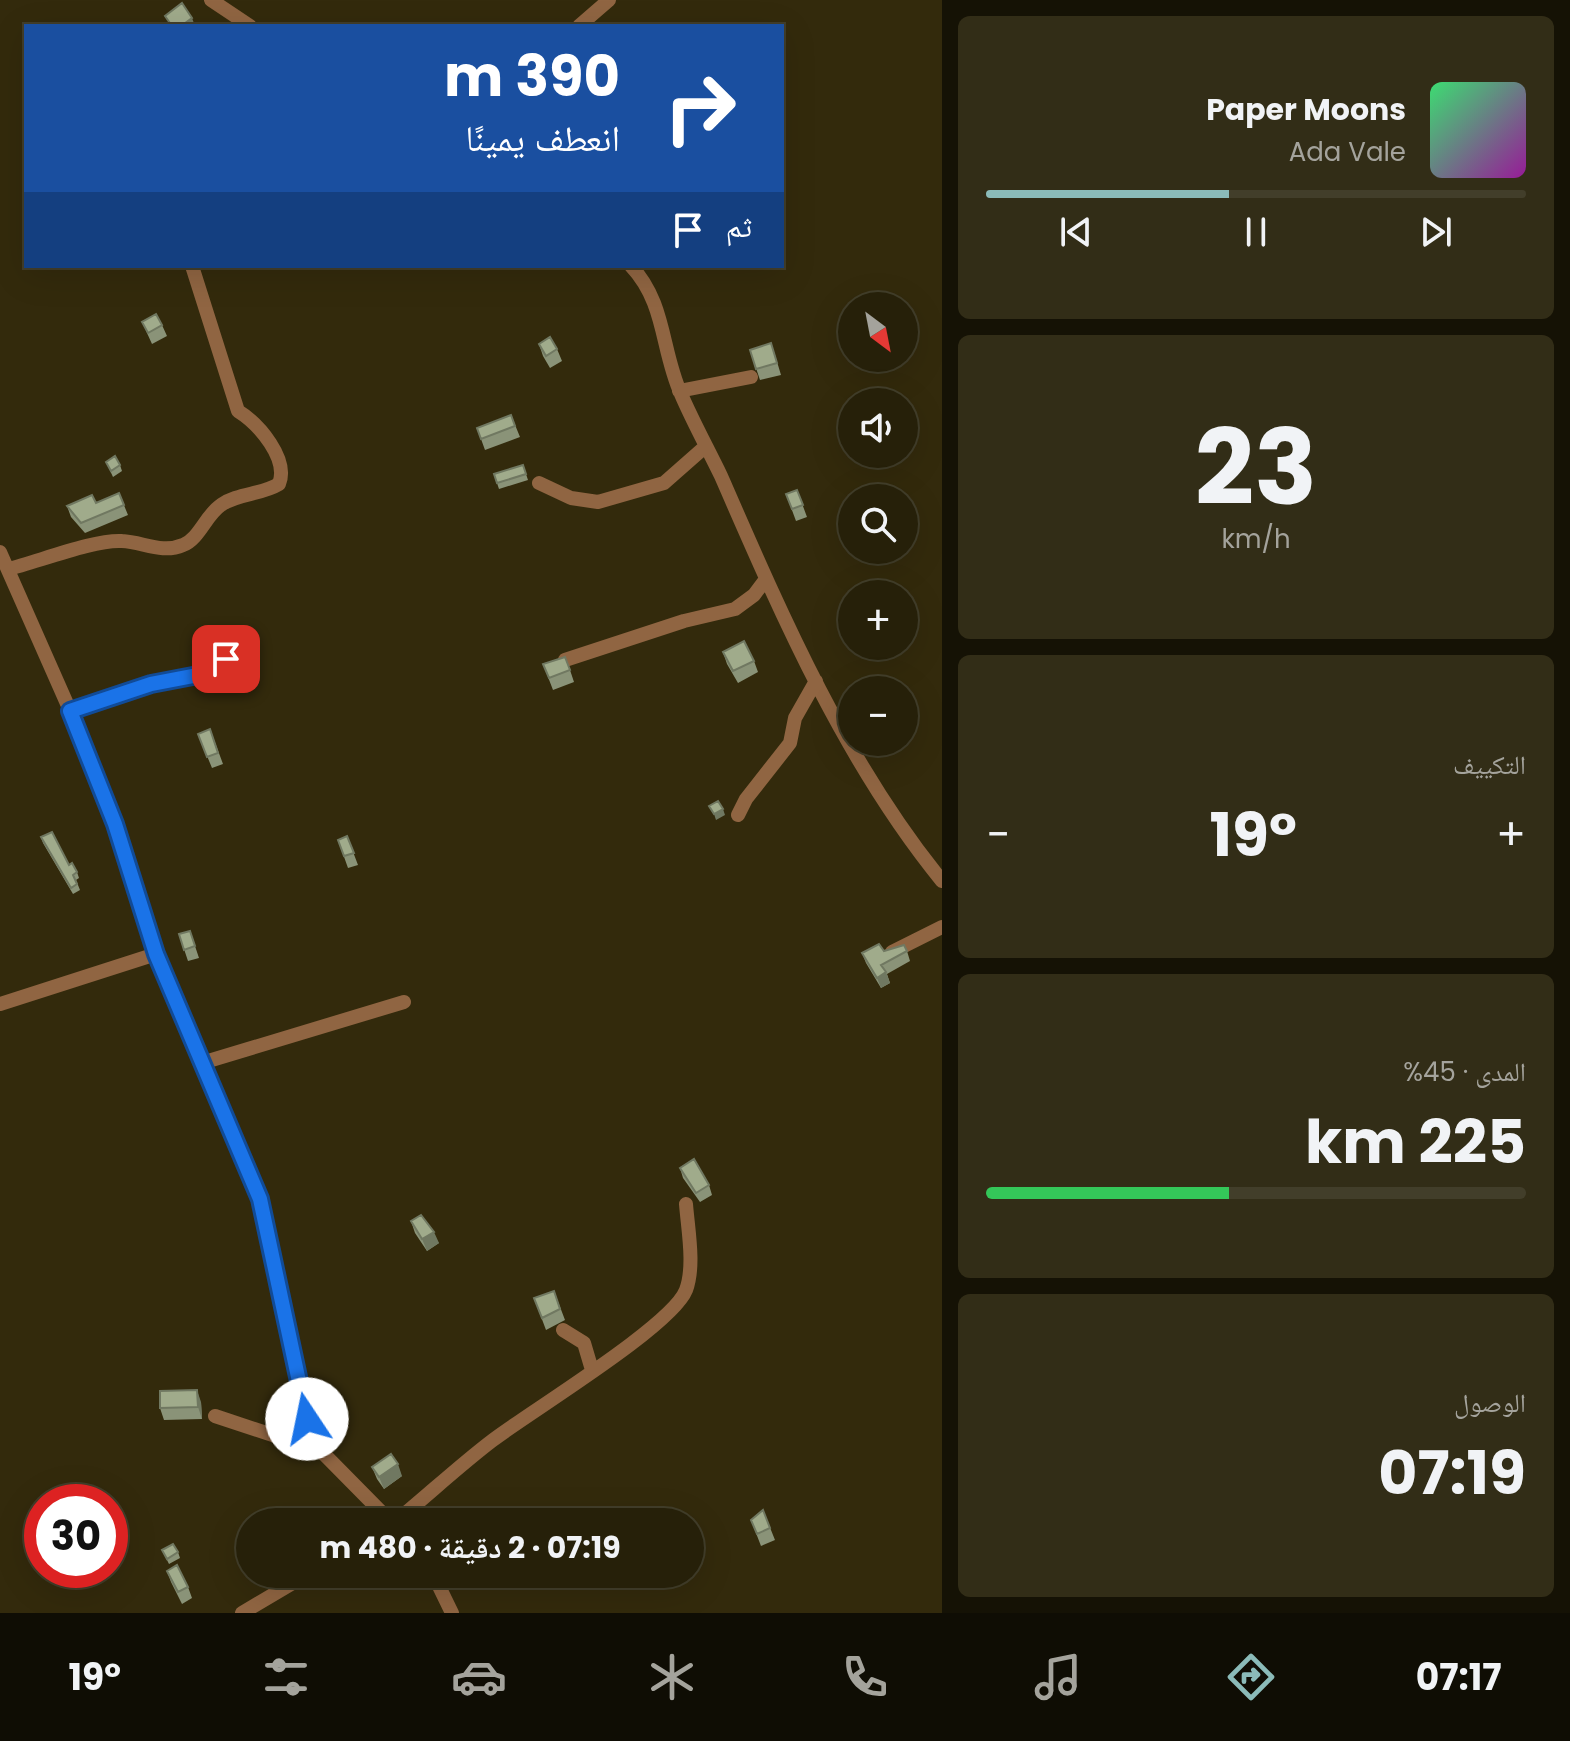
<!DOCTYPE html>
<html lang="ar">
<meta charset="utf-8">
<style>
body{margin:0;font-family:Poppins,"Noto Naskh Arabic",sans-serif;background:#322d17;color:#f1f3f6;direction:rtl;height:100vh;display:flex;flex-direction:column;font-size:30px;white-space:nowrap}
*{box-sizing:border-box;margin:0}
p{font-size:26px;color:#a4a39c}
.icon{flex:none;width:44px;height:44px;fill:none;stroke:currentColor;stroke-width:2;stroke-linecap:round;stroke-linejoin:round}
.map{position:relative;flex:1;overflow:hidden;direction:ltr}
.drawer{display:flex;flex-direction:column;gap:16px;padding:16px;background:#151205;width:628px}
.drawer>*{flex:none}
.top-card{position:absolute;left:24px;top:24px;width:760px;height:244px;border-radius:0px;box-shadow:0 8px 32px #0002,0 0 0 2px #423e2a;direction:rtl;background:#1a4fa0;color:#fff;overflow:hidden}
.needle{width:52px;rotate:148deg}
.fabs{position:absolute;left:838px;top:292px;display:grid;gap:16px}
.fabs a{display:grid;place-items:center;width:80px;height:80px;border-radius:50%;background:#262009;box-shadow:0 8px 32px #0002,0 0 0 2px #423e2a;font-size:40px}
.speed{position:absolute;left:24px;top:1484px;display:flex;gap:16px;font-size:40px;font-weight:700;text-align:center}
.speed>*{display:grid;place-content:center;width:104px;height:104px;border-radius:50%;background:#262009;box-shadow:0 8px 32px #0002,0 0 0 2px #423e2a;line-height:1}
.speed .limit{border:12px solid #d22;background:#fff;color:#111}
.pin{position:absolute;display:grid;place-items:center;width:68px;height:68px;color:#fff;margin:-34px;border-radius:16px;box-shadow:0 4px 12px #0006}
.me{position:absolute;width:88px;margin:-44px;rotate:349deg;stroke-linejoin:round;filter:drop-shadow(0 0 6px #0008)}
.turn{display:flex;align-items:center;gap:28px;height:168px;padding:0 32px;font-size:36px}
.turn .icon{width:104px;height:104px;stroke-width:2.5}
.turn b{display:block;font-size:56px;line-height:68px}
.then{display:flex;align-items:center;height:76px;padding:0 32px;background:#0003;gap:16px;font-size:30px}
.big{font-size:60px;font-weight:700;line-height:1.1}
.drawer .tile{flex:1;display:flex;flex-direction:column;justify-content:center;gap:12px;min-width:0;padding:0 28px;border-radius:12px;background:#322d17}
.drawer .dial{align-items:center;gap:0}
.dial b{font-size:104px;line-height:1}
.song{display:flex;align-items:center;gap:24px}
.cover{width:96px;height:96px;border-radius:12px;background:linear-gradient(135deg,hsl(140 70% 55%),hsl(300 70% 35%))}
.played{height:8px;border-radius:4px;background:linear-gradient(90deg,#8bbbb9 45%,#423e2a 45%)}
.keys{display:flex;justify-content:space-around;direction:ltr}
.heat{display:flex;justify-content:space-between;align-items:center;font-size:44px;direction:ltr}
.charge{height:12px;border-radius:6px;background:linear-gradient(90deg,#34c759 45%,#423e2a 0)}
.trip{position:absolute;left:236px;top:1508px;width:468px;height:80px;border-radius:40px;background:#262009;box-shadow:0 8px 32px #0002,0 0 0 2px #423e2a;font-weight:700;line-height:80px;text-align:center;direction:rtl}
.tab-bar{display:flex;height:128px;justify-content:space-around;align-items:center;background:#0f0d04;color:#a4a39c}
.tab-bar .icon{width:56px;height:56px}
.tab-bar .current{color:#8bbbb9}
.tab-bar b{font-size:36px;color:#f1f3f6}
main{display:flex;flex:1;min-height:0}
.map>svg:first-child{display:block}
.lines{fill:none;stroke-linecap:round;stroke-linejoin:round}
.minor{stroke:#906542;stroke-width:14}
.wall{fill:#8a9378}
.shaded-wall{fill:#707861}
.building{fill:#a0ab8b;stroke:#707861;stroke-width:2}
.route-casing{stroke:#114b97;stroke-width:20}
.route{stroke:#1a73e8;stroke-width:14}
</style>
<main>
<section class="drawer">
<div class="tile">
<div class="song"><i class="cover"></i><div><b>Paper Moons</b><p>Ada Vale</p></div></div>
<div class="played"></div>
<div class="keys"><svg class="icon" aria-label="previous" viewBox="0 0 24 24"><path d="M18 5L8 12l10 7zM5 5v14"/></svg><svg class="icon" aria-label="pause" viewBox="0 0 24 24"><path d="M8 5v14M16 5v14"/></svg><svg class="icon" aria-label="next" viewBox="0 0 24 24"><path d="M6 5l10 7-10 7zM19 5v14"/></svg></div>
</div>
<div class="tile dial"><b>23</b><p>km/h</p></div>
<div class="tile"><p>التكييف</p>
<div class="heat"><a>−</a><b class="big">19°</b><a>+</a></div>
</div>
<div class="tile"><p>المدى · 45%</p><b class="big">225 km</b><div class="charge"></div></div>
<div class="tile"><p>الوصول</p><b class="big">07:19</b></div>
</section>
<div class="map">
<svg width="942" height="1613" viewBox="0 0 942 1613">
<rect width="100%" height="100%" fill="#332a0c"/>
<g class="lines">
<path class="minor" d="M211,0L250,26
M579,26L609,0
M631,266C666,303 661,350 681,394C693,422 708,449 721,476C782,616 845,762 942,881
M679,391L751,377
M539,483L571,498L598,502L664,483L706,446
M0,552L87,749L115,824L156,954L260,1199L307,1419L321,1451L391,1522
M8,569C37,562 96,539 122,541C143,542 162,554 183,545C199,539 206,515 221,505C238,493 261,495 279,484C289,459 259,424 238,411L192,266
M565,660L684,621L735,609L754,595L766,579
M70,711L151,684L198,675L226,659
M738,815L746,799L790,743L795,718L816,681
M892,952L942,927
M0,1004L156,954
M205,1062L404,1002
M563,1330L584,1343L592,1370
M215,1416L321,1451
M395,1522C428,1495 460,1465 493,1440C531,1411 672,1326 686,1290C695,1266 688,1230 686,1204
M433,1574L452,1613
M242,1613L308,1574"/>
</g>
<path class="wall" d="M142,322L162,325L167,336L152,344Z
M539,344L557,349L562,361L550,368L543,356Z
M750,350L775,355L781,375L760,380Z
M511,415L520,437L485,450L477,428Z
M106,462L120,465L122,471L113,477Z
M523,465L528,480L499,489L494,474Z
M797,490L807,517L796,521L786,494Z
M119,493L128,515L85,533L71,517L67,506L96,503Z
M236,650L253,656L255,662L244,668Z
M723,652L754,661L758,672L738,683L727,664Z
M543,664L570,670L574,682L553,690Z
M904,711L910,726L904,728Z
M210,729L223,764L212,768L198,734Z
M347,836L358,865L348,868L338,840Z
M41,837L77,872L79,878L76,880L80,890L73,894L43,843Z
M190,931L199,958L188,961L179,934Z
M884,951H907L910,961L887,974L890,983L881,988L866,963L862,953Z
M680,1168L709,1185L712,1195L700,1202L683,1178Z
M411,1221L439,1243L427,1251L415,1233Z
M554,1291L565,1320L546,1330L534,1298Z
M201,1402L202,1419L164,1420L160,1408Z
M372,1467L402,1476L384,1489L377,1479Z
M763,1510L775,1540L761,1546L751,1520Z
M162,1550L178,1552L180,1558L169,1564Z
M167,1571L188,1587L192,1598L182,1604L171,1582Z"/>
<path class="shaded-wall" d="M192,18L195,26H181Z
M723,809L725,815L716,820L714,814Z
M886,972L890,983L881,988L877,978Z
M434,1232L439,1243L427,1251L422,1239Z
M197,1390L201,1402L202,1419L198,1407Z
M398,1464L402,1476L384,1489L379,1477Z"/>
<path class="building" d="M182,3L192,18L181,26H172L165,16Z
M156,314L162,325L148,333L142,322Z
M550,337L557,349L546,356L539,344Z
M771,343L777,363L756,369L750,350Z
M511,415L515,426L481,439L477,428Z
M115,456L120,465L111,471L106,462Z
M523,465L526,474L497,483L494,474Z
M797,490L803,505L792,509L786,494Z
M119,493L124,505L81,523L67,506L92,495L96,503Z
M744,641L754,661L733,671L723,652Z
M247,644L253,656L242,662L236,650Z
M565,657L570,670L549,678L543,664Z
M889,679L895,690H865Z
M210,729L218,753L207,757L198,734Z
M718,801L723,809L714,814L709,806Z
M52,832L69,865L72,863L77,872L73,875L77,884L71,888L41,837Z
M347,836L354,853L344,856L338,840Z
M190,931L195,946L184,950L179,934Z
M879,944L884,951L904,945L907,951L881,965L886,972L877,978L862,953Z
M694,1159L709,1185L696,1193L680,1168Z
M421,1215L434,1232L422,1239L411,1221Z
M554,1291L560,1309L542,1318L534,1298Z
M197,1390L198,1407L160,1408V1391Z
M391,1454L398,1464L379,1477L372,1467Z
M763,1510L770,1528L757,1534L751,1520Z
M173,1544L178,1552L167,1559L162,1550Z
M177,1565L188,1587L178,1592L167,1571Z"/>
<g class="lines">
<defs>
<path id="route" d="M226,659L198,675L151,684L70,711L115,824L156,954L260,1199L307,1419"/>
</defs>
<use href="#route" class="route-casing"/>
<use href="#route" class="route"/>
</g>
</svg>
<div class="fabs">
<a><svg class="needle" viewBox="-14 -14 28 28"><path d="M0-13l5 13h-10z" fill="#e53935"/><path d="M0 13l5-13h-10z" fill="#a4a39c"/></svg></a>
<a><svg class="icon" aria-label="sound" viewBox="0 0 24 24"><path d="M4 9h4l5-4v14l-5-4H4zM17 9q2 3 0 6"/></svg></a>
<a><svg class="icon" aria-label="search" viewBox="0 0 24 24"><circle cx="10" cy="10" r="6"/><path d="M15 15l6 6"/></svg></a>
<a>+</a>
<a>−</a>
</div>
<div class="speed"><div class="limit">30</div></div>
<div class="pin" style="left:226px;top:659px;background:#d93025"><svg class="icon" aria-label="arrive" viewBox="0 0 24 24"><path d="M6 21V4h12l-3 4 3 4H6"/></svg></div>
<svg class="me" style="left:307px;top:1419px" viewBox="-20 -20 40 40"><circle r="19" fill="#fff"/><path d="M0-13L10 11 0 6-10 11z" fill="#1a73e8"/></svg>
<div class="trip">07:19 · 2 دقيقة · 480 m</div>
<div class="top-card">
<div class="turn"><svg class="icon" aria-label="right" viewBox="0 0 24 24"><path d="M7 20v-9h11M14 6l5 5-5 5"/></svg><div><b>390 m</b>انعطف يمينًا</div></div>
<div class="then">ثم<svg class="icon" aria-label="arrive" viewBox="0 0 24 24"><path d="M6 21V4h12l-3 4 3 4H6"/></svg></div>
</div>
</div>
</main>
<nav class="tab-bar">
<b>07:17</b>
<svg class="icon current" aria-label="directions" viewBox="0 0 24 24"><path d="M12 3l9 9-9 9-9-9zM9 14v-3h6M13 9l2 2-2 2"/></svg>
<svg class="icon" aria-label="music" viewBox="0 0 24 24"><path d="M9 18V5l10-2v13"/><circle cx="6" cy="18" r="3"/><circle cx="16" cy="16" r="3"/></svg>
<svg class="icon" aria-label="phone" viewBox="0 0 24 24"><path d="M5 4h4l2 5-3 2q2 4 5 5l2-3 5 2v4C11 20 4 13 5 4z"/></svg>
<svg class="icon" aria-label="climate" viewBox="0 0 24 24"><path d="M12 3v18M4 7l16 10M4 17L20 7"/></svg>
<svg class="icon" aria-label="car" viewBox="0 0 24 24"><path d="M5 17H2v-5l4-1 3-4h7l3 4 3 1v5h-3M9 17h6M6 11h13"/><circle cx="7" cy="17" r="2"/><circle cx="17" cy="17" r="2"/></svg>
<svg class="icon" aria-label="filters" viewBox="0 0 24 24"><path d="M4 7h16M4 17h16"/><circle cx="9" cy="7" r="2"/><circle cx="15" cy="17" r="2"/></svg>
<b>19°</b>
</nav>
